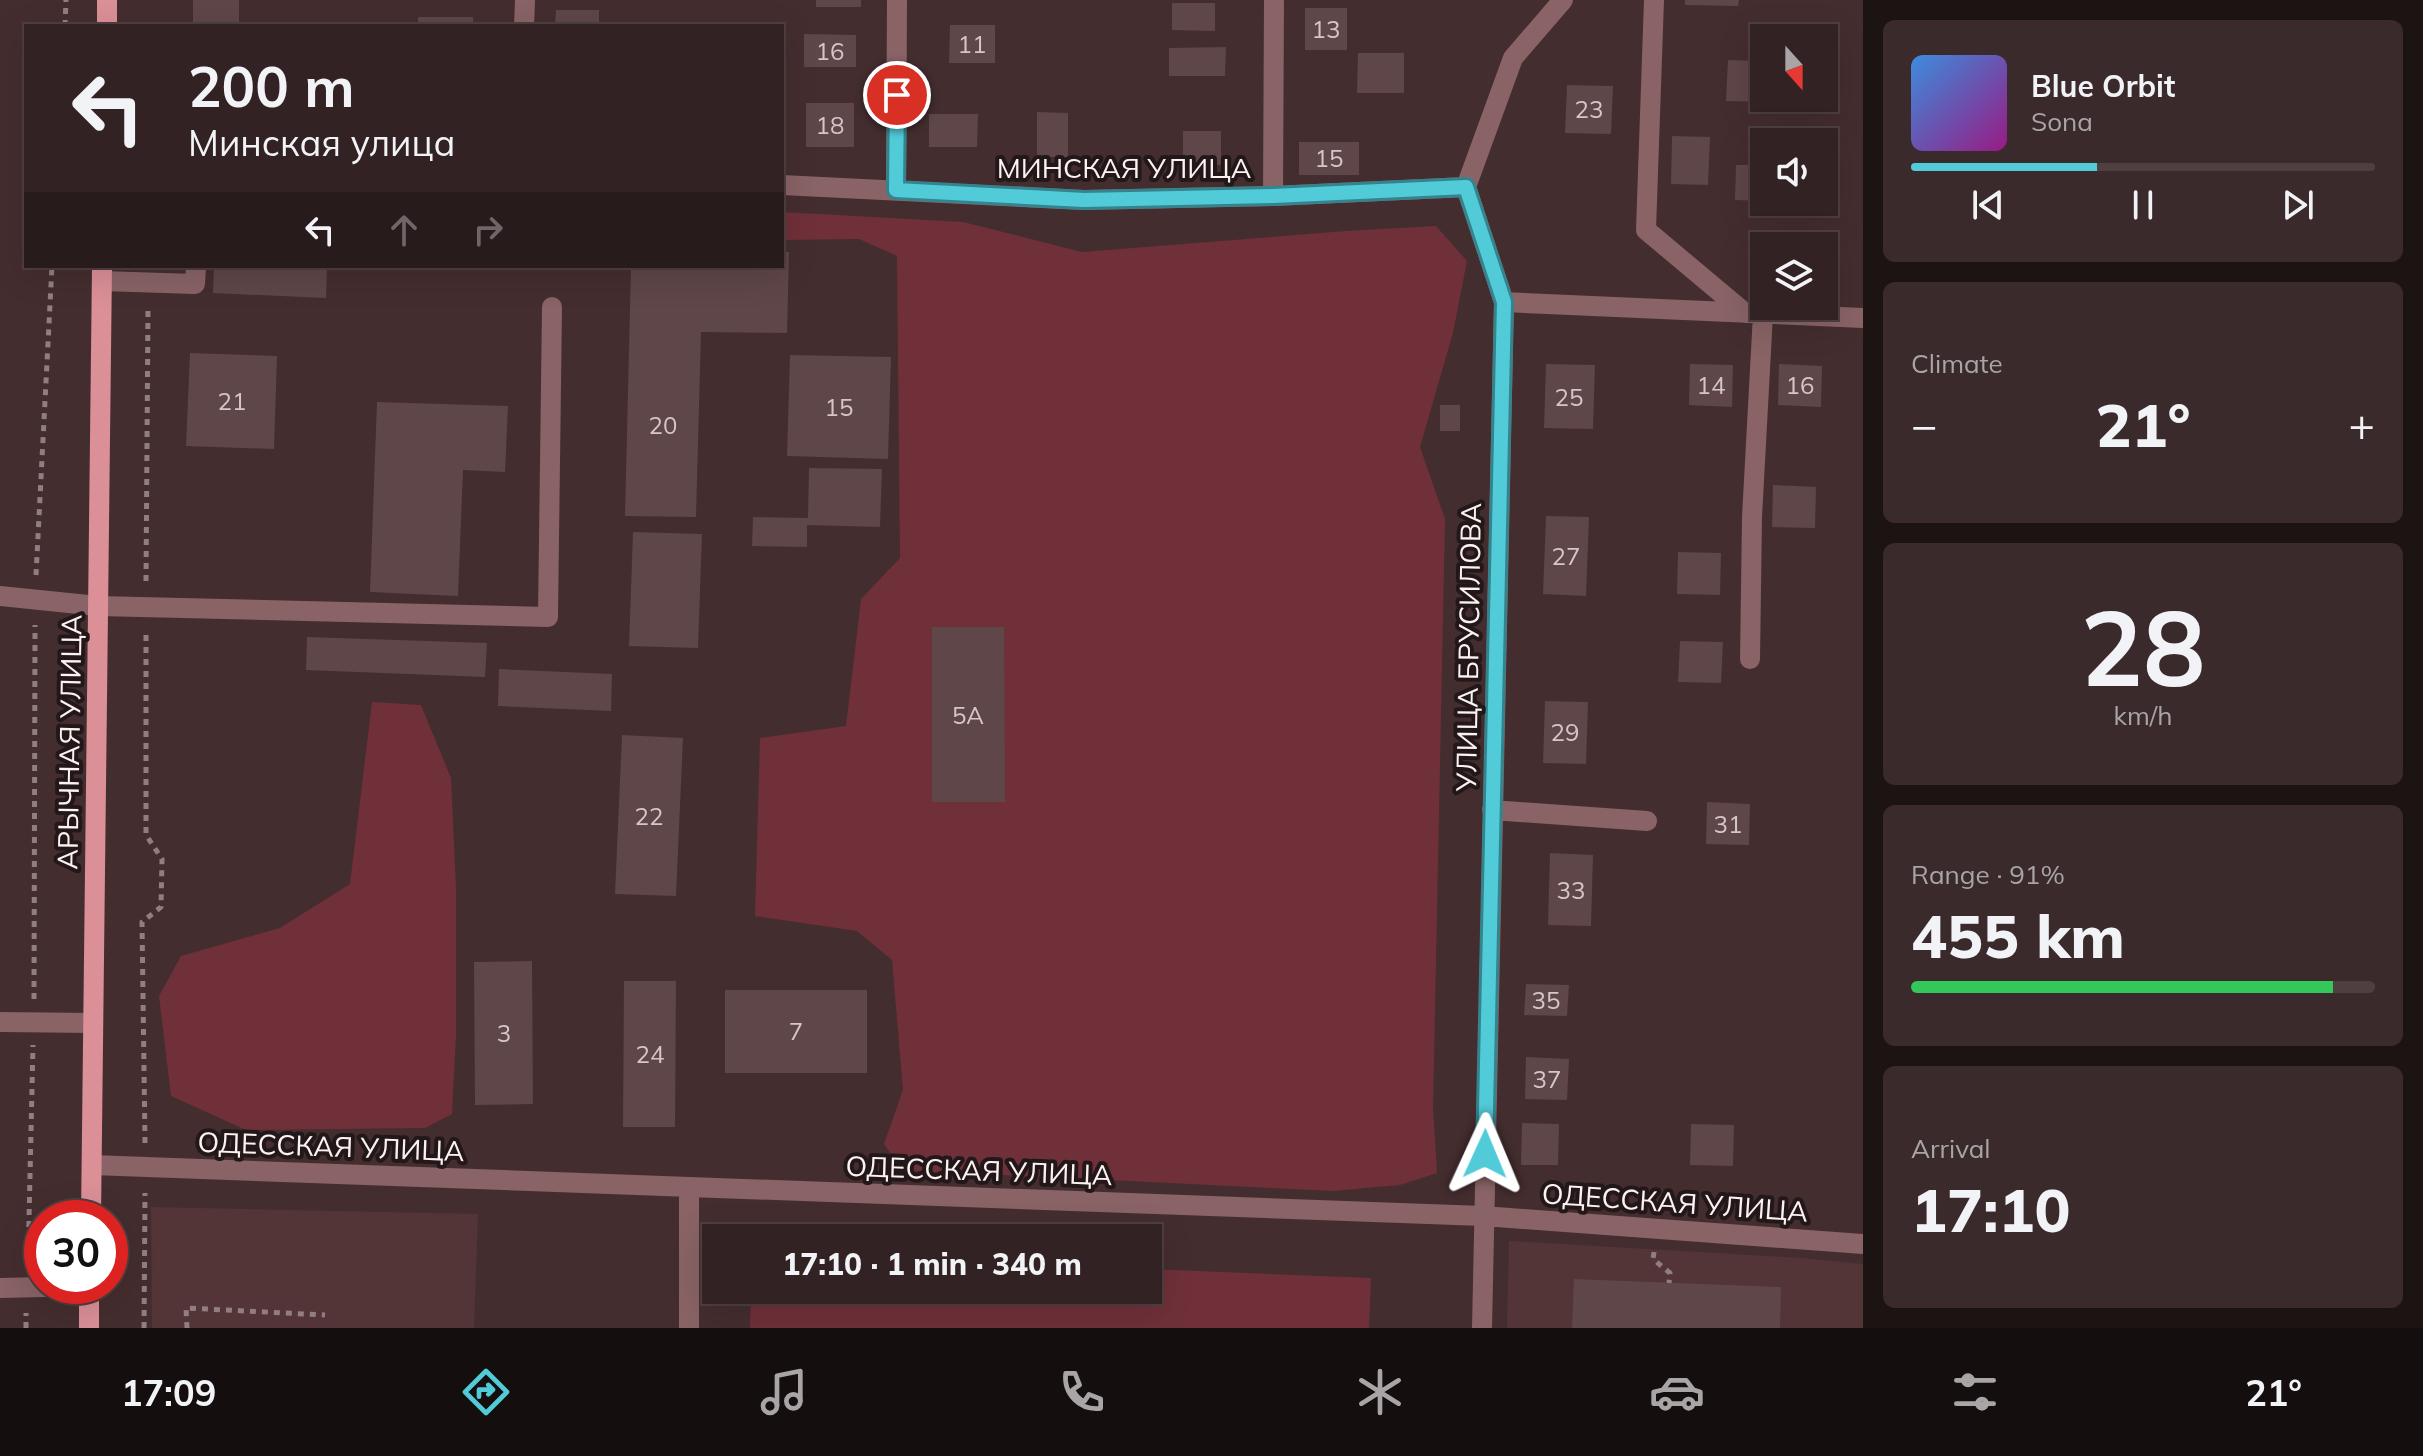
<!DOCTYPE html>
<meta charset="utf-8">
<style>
body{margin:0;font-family:Mulish,sans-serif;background:#3b2a2b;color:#f1f3f6;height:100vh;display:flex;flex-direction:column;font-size:30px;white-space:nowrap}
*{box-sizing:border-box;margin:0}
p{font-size:26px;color:#a9a4a6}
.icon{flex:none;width:44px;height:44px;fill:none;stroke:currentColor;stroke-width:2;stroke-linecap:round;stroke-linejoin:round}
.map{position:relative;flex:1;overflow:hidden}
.details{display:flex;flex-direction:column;gap:20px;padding:20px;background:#1c1313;width:560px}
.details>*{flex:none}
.hud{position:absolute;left:24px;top:24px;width:760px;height:244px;border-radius:0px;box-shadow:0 8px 32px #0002,0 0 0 2px #4e3f41;background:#332223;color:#f1f3f6;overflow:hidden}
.needle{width:52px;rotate:159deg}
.fabs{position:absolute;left:1750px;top:24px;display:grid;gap:16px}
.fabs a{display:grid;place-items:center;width:88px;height:88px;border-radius:0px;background:#332223;box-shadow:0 8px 32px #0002,0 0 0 2px #4e3f41;font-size:40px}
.speed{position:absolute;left:24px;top:1200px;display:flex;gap:16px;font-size:40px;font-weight:700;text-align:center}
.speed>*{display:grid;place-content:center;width:104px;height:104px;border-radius:50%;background:#332223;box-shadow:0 8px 32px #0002,0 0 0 2px #4e3f41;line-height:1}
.speed .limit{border:12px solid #d22;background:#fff;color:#111}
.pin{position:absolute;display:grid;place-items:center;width:68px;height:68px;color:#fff;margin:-34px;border:4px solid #fff;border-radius:50%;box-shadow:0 2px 8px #0007}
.me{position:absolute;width:88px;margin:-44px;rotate:1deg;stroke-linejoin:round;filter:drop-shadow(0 0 6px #0008)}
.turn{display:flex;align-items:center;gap:28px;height:168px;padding:0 32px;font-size:36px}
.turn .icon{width:104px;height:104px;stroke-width:2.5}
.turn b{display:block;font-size:56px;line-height:68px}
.lanes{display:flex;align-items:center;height:76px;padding:0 32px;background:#0003;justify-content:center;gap:40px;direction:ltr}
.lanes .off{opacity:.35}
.big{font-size:60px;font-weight:800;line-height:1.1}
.details .card{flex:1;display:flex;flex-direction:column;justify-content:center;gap:12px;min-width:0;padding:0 28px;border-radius:12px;background:#3b2a2b}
.details .dial{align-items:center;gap:0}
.dial b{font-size:104px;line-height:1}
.song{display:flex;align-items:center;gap:24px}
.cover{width:96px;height:96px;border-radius:12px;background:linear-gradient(135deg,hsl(210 70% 55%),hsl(310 70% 35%))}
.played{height:8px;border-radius:4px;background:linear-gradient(90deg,#52cbd9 40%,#4e3f41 40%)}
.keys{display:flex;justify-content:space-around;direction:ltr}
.heat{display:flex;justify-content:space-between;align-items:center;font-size:44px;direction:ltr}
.charge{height:12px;border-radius:6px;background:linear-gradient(90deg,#34c759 91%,#4e3f41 0)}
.trip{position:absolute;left:702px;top:1224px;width:460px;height:80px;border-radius:0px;background:#332223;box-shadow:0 8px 32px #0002,0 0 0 2px #4e3f41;font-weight:800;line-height:80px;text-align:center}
.tab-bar{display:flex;height:128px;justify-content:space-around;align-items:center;background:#140e0e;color:#a9a4a6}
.tab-bar .icon{width:56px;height:56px}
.tab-bar .on{color:#52cbd9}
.tab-bar b{font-size:36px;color:#f1f3f6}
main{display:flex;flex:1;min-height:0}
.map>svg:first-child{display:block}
.built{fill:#533437}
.green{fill:#6f3039}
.building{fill:#5f4648}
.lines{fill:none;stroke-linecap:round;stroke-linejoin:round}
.path{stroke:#917e80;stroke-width:5;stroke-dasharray:6 6;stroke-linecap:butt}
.minor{stroke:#896366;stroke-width:20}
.major{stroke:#db8f97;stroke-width:20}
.route-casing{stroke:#35848d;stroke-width:20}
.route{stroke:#52cbd9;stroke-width:14}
.labels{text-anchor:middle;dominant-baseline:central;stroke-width:8;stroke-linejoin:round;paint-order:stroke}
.number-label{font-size:24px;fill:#d6c6c8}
.street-label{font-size:28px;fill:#fef1f2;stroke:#231819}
</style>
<main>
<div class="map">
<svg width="1863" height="1328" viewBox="0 0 1863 1328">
<rect width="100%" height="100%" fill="#442d2f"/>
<path class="built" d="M151,1207L478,1214L474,1328H152Z
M1509,1241L1802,1258L1863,1264V1328H1507Z"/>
<path class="green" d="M782,212L963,222L1082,252L1346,231L1436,226L1467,261L1453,333L1420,447L1445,519L1433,1108L1437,1173L1400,1185L1333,1191L902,1170L884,1144L903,1090L892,960L857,931L755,916L760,738L846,726L861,599L900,558L897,256L859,239L782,240Z
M372,702L421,705L451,778L456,888V1035L452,1114L425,1128L246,1130L171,1096L159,996L181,956L280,928L350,884Z
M1148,1269L1371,1278L1369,1328H750L751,1290H1148Z"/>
<path class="building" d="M193,0H239V26H193Z
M816,0H861V7H816Z
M1685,0H1739L1738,6L1685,5Z
M1172,3H1215V31L1172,30Z
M1305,8H1347V50H1305Z
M556,10H599V26H555Z
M418,17H473V26H418Z
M950,25H995V63H949Z
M804,34L856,35V67H804Z
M1226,47L1225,76H1169V48Z
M1358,53H1404V93H1357Z
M1728,60L1764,61V98H1773V102L1726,101Z
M1567,85L1613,86L1611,134L1565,133Z
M806,103H854V147H806Z
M1037,112L1068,113V157H1037Z
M929,114H978L977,147H929Z
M1183,131H1221V165H1183Z
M1672,136L1710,137L1708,185L1671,184Z
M1299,142H1359V175H1299Z
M1736,165H1764V201L1735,200Z
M782,252H789L787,333L701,332L696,517L625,516L631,266H782Z
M214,266H327L326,298L213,293Z
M190,353L277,356L274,449L186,446Z
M790,355L891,357L888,459L787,456Z
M1546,364L1595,365L1593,429L1544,428Z
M1690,364L1733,365L1732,407L1689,405Z
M1779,364L1822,366L1821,407L1778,405Z
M377,402L508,406L505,472L463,470L458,596L370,592Z
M1440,405H1460V431H1440Z
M809,468L882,469L880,527L807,525V547L752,546L753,517L808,518Z
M1773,485L1816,487L1815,528L1772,527Z
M1546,516L1589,517L1586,596L1543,594Z
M633,532L702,534L698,648L629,646Z
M1678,552L1721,553L1720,595L1677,594Z
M932,627H1004L1005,802H932Z
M307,637L487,643L485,677L306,670Z
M1680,641L1723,642L1721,683L1678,682Z
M499,669L612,674L611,711L498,706Z
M1545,701L1588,702L1586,764L1543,763Z
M622,735L683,738L676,896L615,894Z
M1707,802L1750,804L1749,845L1706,844Z
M1550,853L1593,855L1591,926L1548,925Z
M532,961L533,1104L475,1105L474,962Z
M624,981H676L675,1127H623Z
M1526,984L1569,985L1567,1016L1524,1015Z
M725,990H867V1073H725Z
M1526,1057L1569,1059L1567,1100L1525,1099Z
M1522,1123L1559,1124L1558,1165H1521Z
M1691,1124L1734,1125L1733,1166L1690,1165Z
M1574,1279L1781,1287L1780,1328H1572Z"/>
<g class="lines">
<path class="path" d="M65,26L66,0
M36,575L52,266
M146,581L148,307
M34,999L35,625
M145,1143L142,922L161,907L162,859L146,835V631
M1654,1252L1653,1259L1670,1273L1669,1283
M28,1263L33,1045
M26,1328V1313
M144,1328L145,1193
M187,1328L186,1308L325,1315"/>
<path class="minor" d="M1654,0L1646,230L1745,313
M524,26L525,0
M782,185L1084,200L1273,196L1466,187
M896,190L897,0
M1273,196L1274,0
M102,281L195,284L196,266
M1504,302L1863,318
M0,596L98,606L548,617L552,307
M1750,659L1752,517L1763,314
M1492,810L1647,821
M0,1022L93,1023
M92,1165L1483,1216L1863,1244
M0,1288L89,1286
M689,1328V1187
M1482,1328L1504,302L1466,187L1513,58L1563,0"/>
<path class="major" d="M107,26V0
M91,1218L102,266
M89,1328V1286"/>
</g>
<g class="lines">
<defs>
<path id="route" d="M897,95L896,190L1084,200L1273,196L1466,187L1504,302L1485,1154"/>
</defs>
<use href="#route" class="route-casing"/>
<use href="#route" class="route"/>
</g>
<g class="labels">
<g class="number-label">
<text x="1326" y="29">13</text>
<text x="972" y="44">11</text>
<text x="830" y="51">16</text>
<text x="1589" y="109">23</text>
<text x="830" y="125">18</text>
<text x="1329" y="158">15</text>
<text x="1711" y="385">14</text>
<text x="1800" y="385">16</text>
<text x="1569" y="397">25</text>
<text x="232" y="401">21</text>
<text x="839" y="407">15</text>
<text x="663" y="425">20</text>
<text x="1566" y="556">27</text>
<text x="968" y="715">5А</text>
<text x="1565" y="732">29</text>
<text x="649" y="816">22</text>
<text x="1728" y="824">31</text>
<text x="1571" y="890">33</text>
<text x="1546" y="1000">35</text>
<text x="796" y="1031">7</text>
<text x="504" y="1033">3</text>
<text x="650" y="1054">24</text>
<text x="1547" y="1079">37</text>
</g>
<g class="street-label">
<text x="1124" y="167">МИНСКАЯ УЛИЦА</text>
<text transform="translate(1468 647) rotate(-89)">УЛИЦА БРУСИЛОВА</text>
<text transform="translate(69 742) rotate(-89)">АРЫЧНАЯ УЛИЦА</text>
<text transform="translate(331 1146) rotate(2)">ОДЕССКАЯ УЛИЦА</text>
<text transform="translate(979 1170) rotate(2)">ОДЕССКАЯ УЛИЦА</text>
<text transform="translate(1675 1202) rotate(4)">ОДЕССКАЯ УЛИЦА</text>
</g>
</g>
</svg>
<div class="fabs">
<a><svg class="needle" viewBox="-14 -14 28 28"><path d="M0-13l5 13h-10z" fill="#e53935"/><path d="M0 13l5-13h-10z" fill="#a9a4a6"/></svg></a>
<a><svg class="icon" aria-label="sound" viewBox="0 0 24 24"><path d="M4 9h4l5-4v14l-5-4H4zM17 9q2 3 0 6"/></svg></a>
<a><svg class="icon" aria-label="layers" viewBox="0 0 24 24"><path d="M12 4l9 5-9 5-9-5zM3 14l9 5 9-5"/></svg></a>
</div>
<div class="speed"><div class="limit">30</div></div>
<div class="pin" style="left:897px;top:95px;background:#d93025"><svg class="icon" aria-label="arrive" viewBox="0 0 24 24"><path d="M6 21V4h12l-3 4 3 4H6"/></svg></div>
<svg class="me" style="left:1485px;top:1154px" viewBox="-20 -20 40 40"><path d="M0-17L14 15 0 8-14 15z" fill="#52cbd9" stroke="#fff" stroke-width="4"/></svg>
<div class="trip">17:10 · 1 min · 340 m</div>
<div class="hud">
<div class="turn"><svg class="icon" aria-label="left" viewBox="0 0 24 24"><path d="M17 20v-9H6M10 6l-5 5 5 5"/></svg><div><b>200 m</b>Минская улица</div></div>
<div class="lanes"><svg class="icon" aria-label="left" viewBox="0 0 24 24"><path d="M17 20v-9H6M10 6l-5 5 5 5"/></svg><svg class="icon off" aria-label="ahead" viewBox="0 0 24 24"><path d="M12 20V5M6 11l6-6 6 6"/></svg><svg class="icon off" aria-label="right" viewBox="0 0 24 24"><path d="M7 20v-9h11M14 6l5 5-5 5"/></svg></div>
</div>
</div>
<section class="details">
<div class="card">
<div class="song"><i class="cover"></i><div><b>Blue Orbit</b><p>Sona</p></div></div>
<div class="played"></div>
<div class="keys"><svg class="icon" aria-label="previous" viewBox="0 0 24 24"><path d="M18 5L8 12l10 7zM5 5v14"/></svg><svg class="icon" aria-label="pause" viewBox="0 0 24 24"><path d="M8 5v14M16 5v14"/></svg><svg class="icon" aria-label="next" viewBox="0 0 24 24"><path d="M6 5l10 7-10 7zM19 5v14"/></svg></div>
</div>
<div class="card"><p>Climate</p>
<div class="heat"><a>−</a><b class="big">21°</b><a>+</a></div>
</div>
<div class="card dial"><b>28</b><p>km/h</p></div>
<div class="card"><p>Range · 91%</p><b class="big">455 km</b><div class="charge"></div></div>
<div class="card"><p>Arrival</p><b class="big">17:10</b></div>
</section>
</main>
<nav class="tab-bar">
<b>17:09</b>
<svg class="icon on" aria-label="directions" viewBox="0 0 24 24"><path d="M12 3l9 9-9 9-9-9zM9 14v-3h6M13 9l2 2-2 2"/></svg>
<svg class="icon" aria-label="music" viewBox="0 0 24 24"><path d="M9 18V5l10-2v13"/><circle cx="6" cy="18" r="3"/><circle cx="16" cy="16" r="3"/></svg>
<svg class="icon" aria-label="phone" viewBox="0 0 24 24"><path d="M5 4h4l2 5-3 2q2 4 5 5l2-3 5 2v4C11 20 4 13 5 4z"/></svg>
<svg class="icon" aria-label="climate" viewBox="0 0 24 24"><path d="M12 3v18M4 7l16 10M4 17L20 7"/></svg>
<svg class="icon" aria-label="car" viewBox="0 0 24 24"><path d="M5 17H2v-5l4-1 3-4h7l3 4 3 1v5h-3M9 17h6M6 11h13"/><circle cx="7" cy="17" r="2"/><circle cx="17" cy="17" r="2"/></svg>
<svg class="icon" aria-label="filters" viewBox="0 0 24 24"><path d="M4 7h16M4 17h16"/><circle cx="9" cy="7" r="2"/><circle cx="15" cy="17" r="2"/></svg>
<b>21°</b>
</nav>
